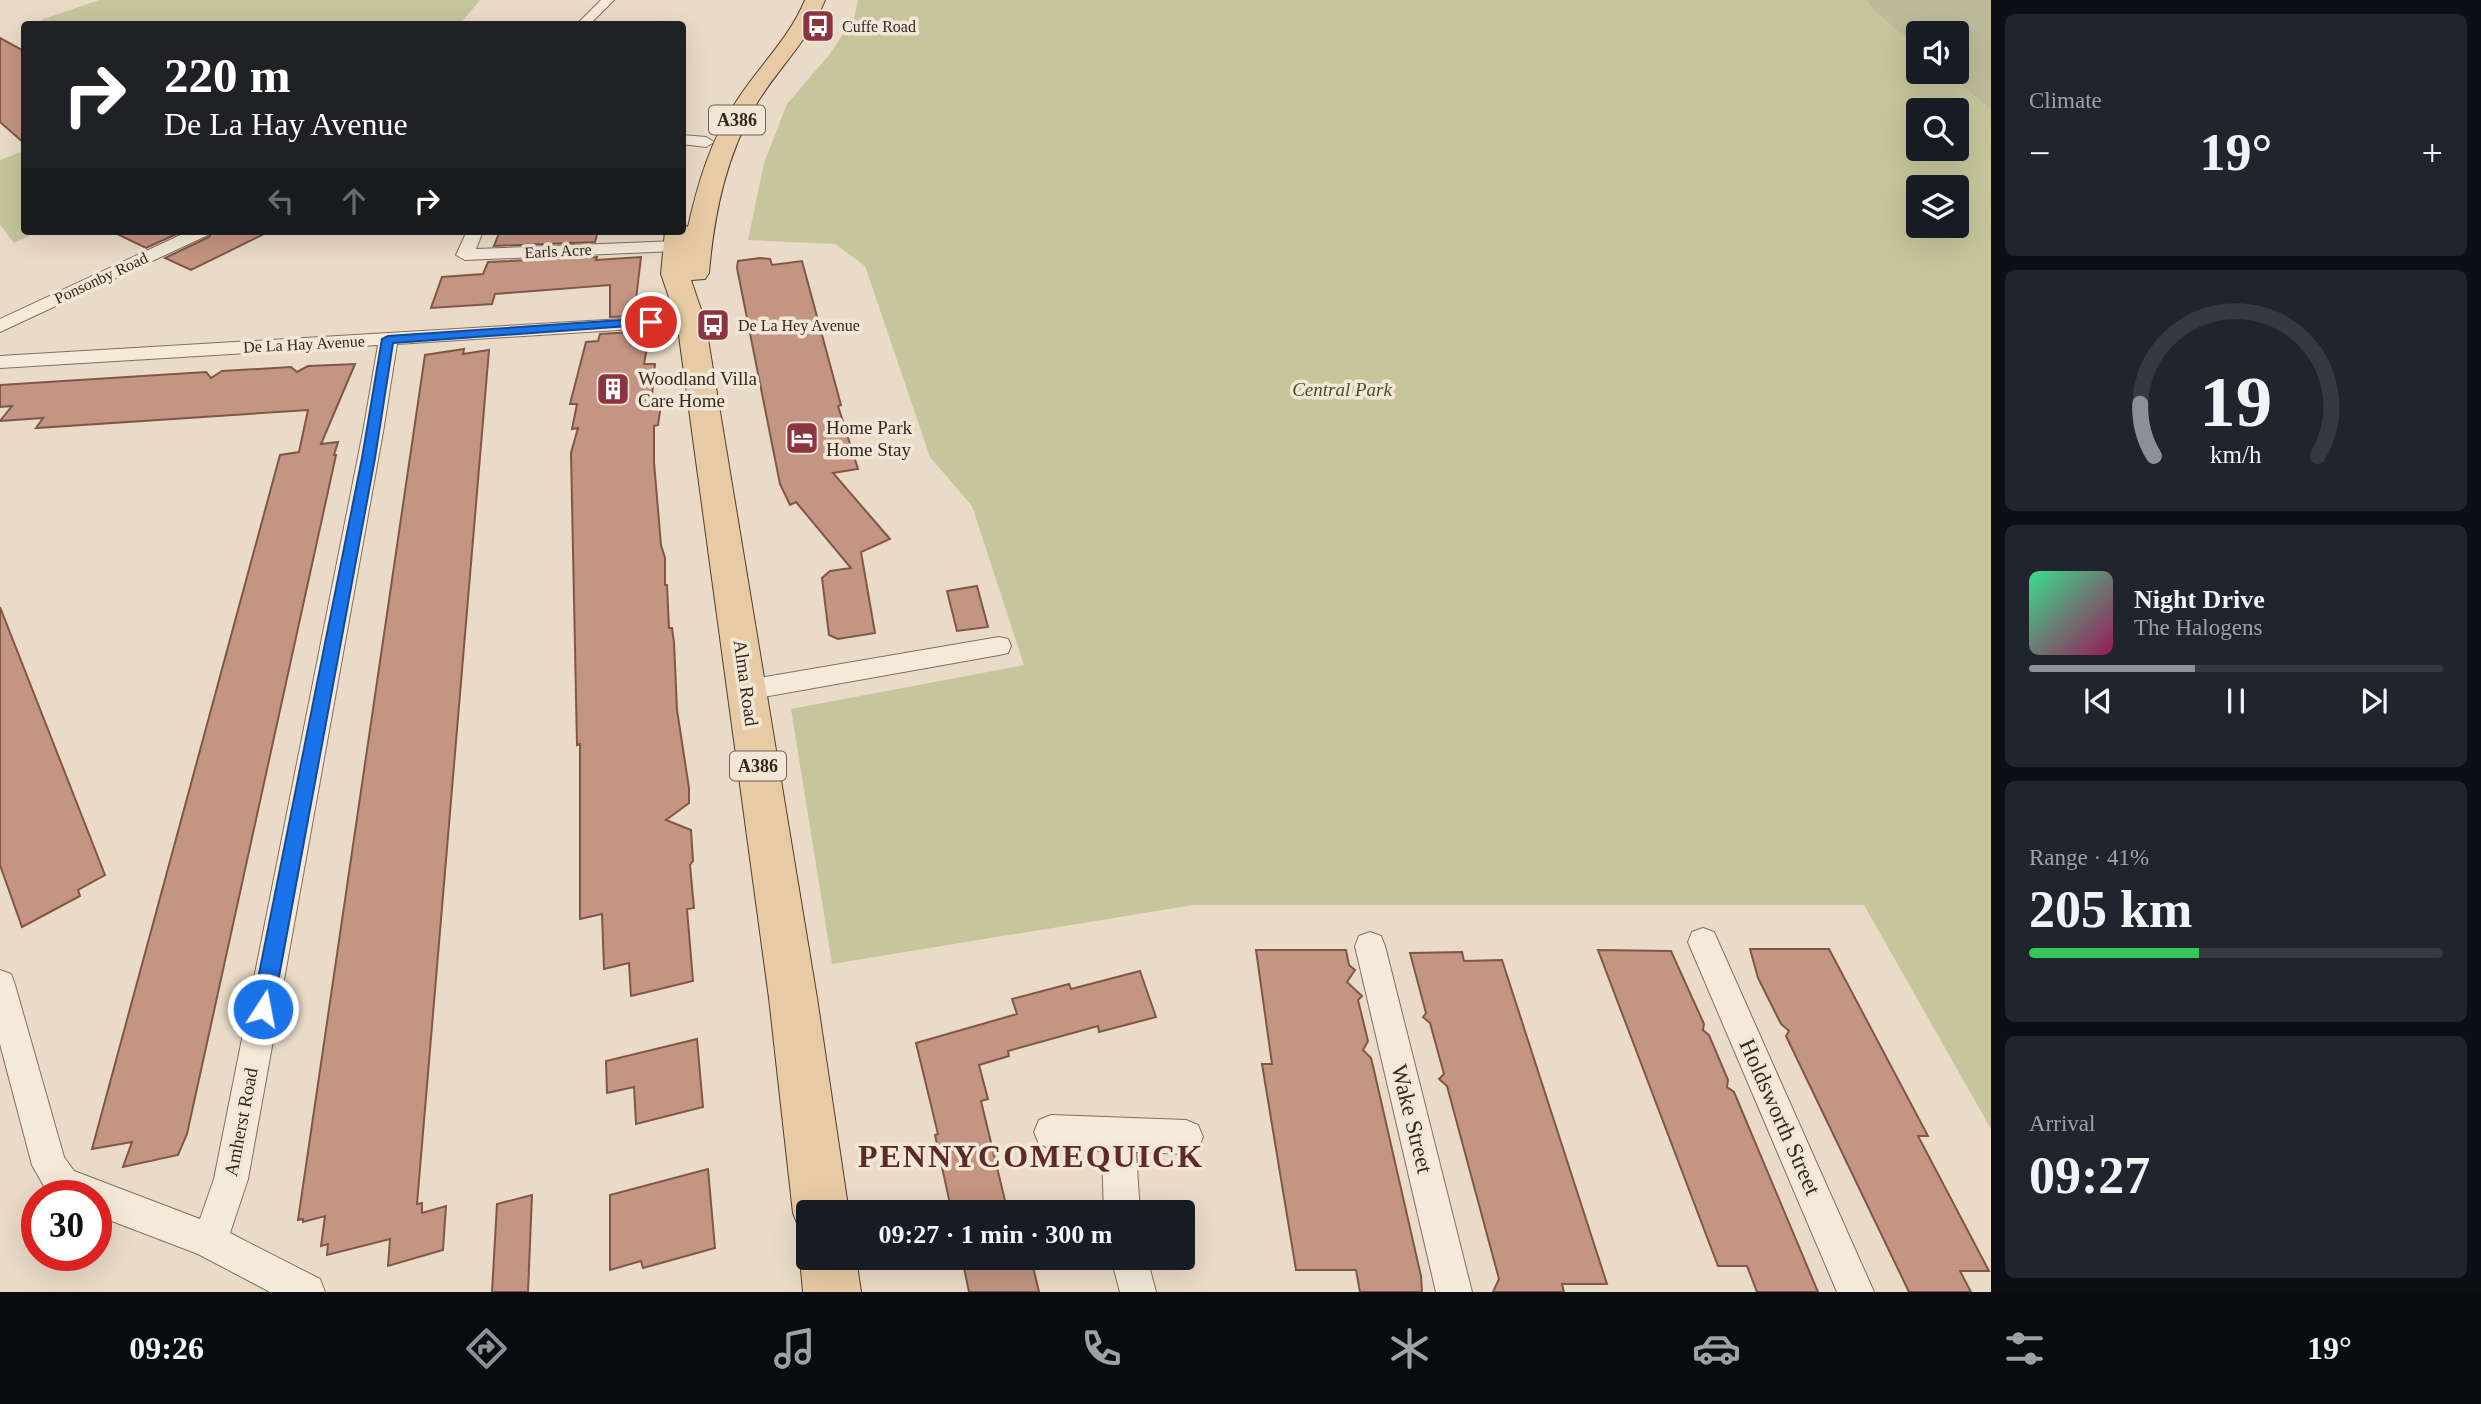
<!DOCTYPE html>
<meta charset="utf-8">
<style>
body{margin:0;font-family:Georgia,serif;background:#20242c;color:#f1f3f6;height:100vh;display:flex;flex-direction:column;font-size:26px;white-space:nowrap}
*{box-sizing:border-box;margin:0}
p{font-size:23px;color:#9ea1a6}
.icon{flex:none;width:38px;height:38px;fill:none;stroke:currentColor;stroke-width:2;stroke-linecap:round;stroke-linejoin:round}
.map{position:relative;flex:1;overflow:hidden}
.drawer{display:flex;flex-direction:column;gap:14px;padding:14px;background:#0d0f14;width:490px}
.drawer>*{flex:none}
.hud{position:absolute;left:21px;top:21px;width:665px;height:214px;border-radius:7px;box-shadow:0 7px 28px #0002;background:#202124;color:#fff;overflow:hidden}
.buttons{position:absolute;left:1906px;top:21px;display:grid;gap:14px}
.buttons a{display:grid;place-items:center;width:63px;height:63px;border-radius:7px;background:#171b24;box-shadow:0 7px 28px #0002;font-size:35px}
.speed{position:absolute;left:21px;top:1180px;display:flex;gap:14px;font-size:35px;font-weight:700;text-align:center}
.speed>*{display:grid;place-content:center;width:91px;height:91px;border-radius:50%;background:#171b24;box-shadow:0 7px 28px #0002;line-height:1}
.speed .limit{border:10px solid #d22;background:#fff;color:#111}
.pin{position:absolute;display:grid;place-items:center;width:60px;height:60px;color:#fff;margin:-30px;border:4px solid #fff;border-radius:50%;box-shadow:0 2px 7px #0007}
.me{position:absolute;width:77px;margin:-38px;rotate:11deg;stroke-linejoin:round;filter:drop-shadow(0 0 5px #0008)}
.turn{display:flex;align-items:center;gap:24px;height:147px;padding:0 28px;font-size:32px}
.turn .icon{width:91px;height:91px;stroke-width:2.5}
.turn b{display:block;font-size:49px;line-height:60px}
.lanes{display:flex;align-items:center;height:66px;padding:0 28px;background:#0003;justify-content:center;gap:35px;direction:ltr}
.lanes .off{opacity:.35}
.big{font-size:52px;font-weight:700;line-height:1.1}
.drawer .card{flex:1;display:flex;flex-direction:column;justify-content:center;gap:10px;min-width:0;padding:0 24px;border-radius:10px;background:#20242c}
.drawer .dial{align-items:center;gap:0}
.dial svg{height:182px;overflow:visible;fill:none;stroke:#363941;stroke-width:7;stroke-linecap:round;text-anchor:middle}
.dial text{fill:#f1f3f6;stroke:none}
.song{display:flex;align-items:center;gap:21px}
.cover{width:84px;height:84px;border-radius:10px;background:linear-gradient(135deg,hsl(150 70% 55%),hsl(330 70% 35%))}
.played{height:7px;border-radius:4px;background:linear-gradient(90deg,#8c9099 40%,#363941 40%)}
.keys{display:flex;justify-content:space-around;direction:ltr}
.heat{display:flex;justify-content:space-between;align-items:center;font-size:38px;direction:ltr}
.charge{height:10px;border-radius:5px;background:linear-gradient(90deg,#34c759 41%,#363941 0)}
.trip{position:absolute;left:796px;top:1200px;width:399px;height:70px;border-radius:7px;background:#171b24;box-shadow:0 7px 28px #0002;font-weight:700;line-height:70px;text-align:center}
.menu{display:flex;height:112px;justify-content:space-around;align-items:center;background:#090b0e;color:#9ea1a6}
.menu .icon{width:49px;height:49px}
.menu .on{color:#8c9099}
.menu b{font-size:32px;color:#f1f3f6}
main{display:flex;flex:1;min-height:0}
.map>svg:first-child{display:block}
.green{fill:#c6c69c;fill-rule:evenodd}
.cemetery{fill:#bcbc9b}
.building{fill:#c39582;stroke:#805747;stroke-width:2}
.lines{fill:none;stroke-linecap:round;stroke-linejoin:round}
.minor-casing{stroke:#836e5f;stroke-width:2}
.primary-casing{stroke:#523d32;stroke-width:2}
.minor{fill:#f5eada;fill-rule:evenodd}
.primary{fill:#e8cba4;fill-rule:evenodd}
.route{fill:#1a73e8;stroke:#114b97;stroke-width:2}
.labels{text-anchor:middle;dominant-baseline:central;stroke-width:7;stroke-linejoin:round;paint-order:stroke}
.far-poi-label{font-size:16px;fill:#352821;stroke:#f2e6d6;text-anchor:start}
.far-street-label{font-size:16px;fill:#352821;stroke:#f2e6d6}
.shield{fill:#f2e6d6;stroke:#6e6157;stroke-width:2}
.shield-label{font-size:18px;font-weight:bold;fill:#352821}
.poi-label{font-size:19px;fill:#352821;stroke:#f2e6d6;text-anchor:start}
.park-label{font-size:19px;font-style:italic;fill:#4a4f2a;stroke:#f2e6d6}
.street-label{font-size:19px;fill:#352821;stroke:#f2e6d6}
.near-street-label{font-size:23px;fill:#352821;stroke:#f2e6d6}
.near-district-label{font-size:32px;font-weight:bold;letter-spacing:2px;fill:#5d2a25;stroke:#f2e6d6}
</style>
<main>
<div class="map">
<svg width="1991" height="1292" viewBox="0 0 1991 1292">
<rect width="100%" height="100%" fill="#e9dbc7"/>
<path class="green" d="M99,0H480L460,24H52L41,20Z
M858,0H1866L1873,10L1918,48V72H1946L1991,110V1129L1864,905H1193L832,964L791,709L1024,665L972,506L930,457L865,266L835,244L748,240L764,163L787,104L829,55L854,18ZM1918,110H1956V149H1918ZM1918,187H1956V226H1918Z
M24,151V231H40L14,243L0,225V160Z"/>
<path class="cemetery" d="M1866,0H1991V110L1946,72H1956V33H1918V48L1874,11Z"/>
<path class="building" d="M0,38L24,51V143L0,122Z
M111,231H183L146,248Z
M213,231H270L191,270L165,258L209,237Z
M500,231H598L595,242L494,246Z
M597,257L596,260L641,257L634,316L610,317V285L495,294L492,304L431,308L442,277L483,274L488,262Z
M760,258L770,259L772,265L802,261L841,405L838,406L858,469L833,473L890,539L861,552L875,633L838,639L829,635L822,578L830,571L851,568L796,502L790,505L780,484L737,268L738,261Z
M650,331L644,364H655L651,406L661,405L658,425L654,426V462L661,545L665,558V585H667L669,628H672L674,642L677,710L689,788V803L666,820L691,830L693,861L690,865L694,908L687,909L693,981L631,996L629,963L604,969L602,914L580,919V744L577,745L571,453L578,428L572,429L577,404H570L586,342L598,341L600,334Z
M464,349L463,354L489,350L417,1204L422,1203V1213L446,1206L443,1250L388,1266L390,1239L327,1255L328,1244L321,1246L325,1216L303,1222V1219L298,1220L425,355Z
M355,364L321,444L338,442L334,455H336L187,1134L178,1155L123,1167L132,1142L92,1149L280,455L299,452L308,410L36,428L43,418L0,421L12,406L0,407V385L206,372L211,378L222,371L291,367L297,372L308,366Z
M977,586L988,627L957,631L947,591Z
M0,607L105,875L78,890L80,896L22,927L0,865Z
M1750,949H1829L1928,1136H1918L1989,1271H1960L1971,1292H1909L1786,1036L1789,1031L1781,1024L1758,978Z
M1256,950H1346L1349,965L1355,970L1347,982L1362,996L1358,1000L1368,1041L1363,1050L1371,1058L1373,1066L1421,1276L1422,1292H1360L1356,1270H1296L1262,1064H1272Z
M1598,950L1671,951L1704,1024L1703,1030L1709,1035L1728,1080L1727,1087L1734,1092L1818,1292H1757L1747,1266H1718Z
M1462,952L1464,961L1502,960L1607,1284H1562L1564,1292H1493L1499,1279L1447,1086L1439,1079L1444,1074L1430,1023L1423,1017L1426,1013L1410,953Z
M1140,971L1156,1017L1099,1032L1098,1026L1008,1051L1009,1056L979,1065L988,1099L981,1101L1008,1213H952L935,1135L938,1134L916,1043L1017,1014L1012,999L1069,984L1071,989Z
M697,1039L703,1107L636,1124L634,1087L607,1093L606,1061Z
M708,1169L715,1248L643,1268L641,1261L610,1270V1195Z
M532,1195L528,1292H492L497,1204Z
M962,1258H1031L1039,1292H969Z"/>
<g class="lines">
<defs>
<path id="minor" d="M601,0H614L590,24H577Z
M682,135L706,137L714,142L706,147L682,144Z
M189,231H210L208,235L0,332V319Z
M467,231H483L476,249L676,241L684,246L676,251L465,260L456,255Z
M691,315L697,317L700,321L697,325L397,344L383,432L248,1179L230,1233L320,1279L325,1292H270L198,1254L96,1215V1195H49L32,1165L0,1044V970L11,974L15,985L64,1157L74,1171L200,1219L214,1179L363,432L378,345L0,368V356Z
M999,637L1008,639L1011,646L1008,653L999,655L747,700L738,697L734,690L738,683L747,680Z
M1703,928L1714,932L1874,1292H1837L1688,942L1692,932Z
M1370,932L1381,936L1385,946L1472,1292H1436L1355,946L1359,936Z
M1051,1115L1186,1120L1198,1125L1203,1137L1198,1149L1186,1154L1136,1152L1140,1213H1104L1102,1151L1051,1149L1039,1144L1034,1132L1039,1120Z
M1111,1258H1147L1156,1292H1120Z"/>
<path id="primary" d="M805,0H825C809,40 779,67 757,103C726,155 714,214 709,273L705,279L691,280L705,321L817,998L849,1213H808V1235L801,1233L793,1213L769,998L677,321L661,274L665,231H682V224L688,227C698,183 711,139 736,102C758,67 789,39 805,0Z
M808,1238V1258H856L861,1292H803L800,1258Z"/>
</defs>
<use href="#minor" class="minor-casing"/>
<use href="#primary" class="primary-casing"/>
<use href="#minor" class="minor"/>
<use href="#primary" class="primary"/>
</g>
<path class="route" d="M651,318L656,319V324L393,343L375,458L273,1009L270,1016L263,1019L255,1016L252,1009L362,458L382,339L388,336Z"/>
<defs>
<symbol id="bus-square" viewBox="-11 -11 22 22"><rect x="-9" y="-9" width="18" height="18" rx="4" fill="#8b3540" stroke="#f2e6d6"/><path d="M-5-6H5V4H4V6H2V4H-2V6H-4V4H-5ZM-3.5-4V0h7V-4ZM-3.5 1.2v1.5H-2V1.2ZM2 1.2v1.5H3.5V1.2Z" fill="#fff"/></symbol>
<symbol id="building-square" viewBox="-11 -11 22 22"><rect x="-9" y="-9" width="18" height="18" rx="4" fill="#8b3540" stroke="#f2e6d6"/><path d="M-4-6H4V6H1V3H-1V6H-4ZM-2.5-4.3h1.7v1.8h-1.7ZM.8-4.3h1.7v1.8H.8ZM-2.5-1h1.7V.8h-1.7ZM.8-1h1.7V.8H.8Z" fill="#fff"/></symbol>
<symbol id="hotel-square" viewBox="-11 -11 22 22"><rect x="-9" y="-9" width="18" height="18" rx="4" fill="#8b3540" stroke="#f2e6d6"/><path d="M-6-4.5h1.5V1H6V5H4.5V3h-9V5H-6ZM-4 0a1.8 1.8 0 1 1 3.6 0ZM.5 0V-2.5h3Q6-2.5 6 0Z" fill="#fff"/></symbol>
</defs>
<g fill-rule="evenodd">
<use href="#bus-square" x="799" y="7" width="38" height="38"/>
<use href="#bus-square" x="694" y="306" width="38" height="38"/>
<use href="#building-square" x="594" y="370" width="38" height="38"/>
<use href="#hotel-square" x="783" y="419" width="38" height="38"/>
</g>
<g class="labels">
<g class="far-poi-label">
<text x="842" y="26">Cuffe Road</text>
<text x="738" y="325">De La Hey Avenue</text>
</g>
<g class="far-street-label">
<text transform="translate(558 251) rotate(-3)">Earls Acre</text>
<text transform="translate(101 278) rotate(-25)">Ponsonby Road</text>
<text transform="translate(304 344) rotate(-3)">De La Hay Avenue</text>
</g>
<g class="shield">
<rect x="709" y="105.5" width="56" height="29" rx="5"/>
<rect x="730" y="751.5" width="56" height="29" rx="5"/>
</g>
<g class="shield-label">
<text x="737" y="120">A386</text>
<text x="758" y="766">A386</text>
</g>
<g class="poi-label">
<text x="638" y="378">Woodland Villa<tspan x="638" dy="22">Care Home</tspan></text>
<text x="826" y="427">Home Park<tspan x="826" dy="22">Home Stay</tspan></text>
</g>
<g class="park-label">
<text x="1342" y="389">Central Park</text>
</g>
<g class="street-label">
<text transform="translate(746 683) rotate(82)">Alma Road</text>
<text transform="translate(241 1122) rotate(-79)">Amherst Road</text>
</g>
<g class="near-street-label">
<text transform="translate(1780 1117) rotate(66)">Holdsworth Street</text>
<text transform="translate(1412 1119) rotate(76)">Wake Street</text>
</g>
<g class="near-district-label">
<text x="1031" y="1156">PENNYCOMEQUICK</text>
</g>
</g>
</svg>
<div class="buttons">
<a><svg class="icon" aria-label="sound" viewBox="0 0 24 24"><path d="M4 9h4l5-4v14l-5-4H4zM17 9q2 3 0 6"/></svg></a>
<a><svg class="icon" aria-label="search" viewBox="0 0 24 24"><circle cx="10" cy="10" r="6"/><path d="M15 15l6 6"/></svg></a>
<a><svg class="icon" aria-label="layers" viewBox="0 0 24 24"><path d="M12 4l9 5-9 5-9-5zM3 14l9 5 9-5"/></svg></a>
</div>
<div class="speed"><div class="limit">30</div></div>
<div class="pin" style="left:651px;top:322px;background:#d93025"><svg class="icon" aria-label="arrive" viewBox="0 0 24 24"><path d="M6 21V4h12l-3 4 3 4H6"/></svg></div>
<svg class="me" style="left:263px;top:1009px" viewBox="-20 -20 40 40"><circle r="17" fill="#1a73e8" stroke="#fff" stroke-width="3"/><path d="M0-11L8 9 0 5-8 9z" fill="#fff"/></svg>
<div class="trip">09:27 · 1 min · 300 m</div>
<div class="hud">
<div class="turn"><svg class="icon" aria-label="right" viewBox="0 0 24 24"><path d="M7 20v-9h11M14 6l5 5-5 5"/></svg><div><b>220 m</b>De La Hay Avenue</div></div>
<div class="lanes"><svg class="icon off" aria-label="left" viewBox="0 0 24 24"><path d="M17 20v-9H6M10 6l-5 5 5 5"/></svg><svg class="icon off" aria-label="ahead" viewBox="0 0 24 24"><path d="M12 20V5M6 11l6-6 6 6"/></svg><svg class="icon" aria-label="right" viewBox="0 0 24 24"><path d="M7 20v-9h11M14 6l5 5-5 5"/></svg></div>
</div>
</div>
<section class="drawer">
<div class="card"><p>Climate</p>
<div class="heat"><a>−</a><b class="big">19°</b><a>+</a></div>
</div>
<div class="card dial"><svg viewBox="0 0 100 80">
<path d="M14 69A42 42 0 1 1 86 69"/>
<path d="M14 69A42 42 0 0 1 8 46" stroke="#8c9099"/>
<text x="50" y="56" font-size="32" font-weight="700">19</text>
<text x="50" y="72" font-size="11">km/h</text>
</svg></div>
<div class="card">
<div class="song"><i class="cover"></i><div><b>Night Drive</b><p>The Halogens</p></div></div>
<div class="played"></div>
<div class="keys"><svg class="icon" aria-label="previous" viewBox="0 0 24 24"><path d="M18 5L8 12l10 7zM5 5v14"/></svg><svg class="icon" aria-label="pause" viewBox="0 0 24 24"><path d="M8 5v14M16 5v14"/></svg><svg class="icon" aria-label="next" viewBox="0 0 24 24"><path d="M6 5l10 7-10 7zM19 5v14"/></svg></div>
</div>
<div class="card"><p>Range · 41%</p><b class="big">205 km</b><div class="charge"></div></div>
<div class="card"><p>Arrival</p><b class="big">09:27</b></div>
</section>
</main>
<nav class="menu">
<b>09:26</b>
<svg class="icon on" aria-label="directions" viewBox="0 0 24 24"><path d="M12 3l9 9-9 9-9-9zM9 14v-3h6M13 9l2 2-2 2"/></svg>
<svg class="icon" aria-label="music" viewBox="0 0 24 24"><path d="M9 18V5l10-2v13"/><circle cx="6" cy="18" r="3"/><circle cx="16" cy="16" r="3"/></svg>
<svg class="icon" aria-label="phone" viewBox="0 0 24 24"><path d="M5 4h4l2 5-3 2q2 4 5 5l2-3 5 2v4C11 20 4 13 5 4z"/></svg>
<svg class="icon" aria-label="climate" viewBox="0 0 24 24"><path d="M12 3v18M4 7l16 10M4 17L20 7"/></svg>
<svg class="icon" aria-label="car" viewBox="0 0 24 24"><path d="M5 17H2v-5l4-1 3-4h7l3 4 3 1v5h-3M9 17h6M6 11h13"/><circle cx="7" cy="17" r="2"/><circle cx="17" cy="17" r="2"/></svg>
<svg class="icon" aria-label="filters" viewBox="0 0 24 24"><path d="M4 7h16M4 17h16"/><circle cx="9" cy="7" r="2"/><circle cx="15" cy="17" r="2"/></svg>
<b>19°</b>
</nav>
